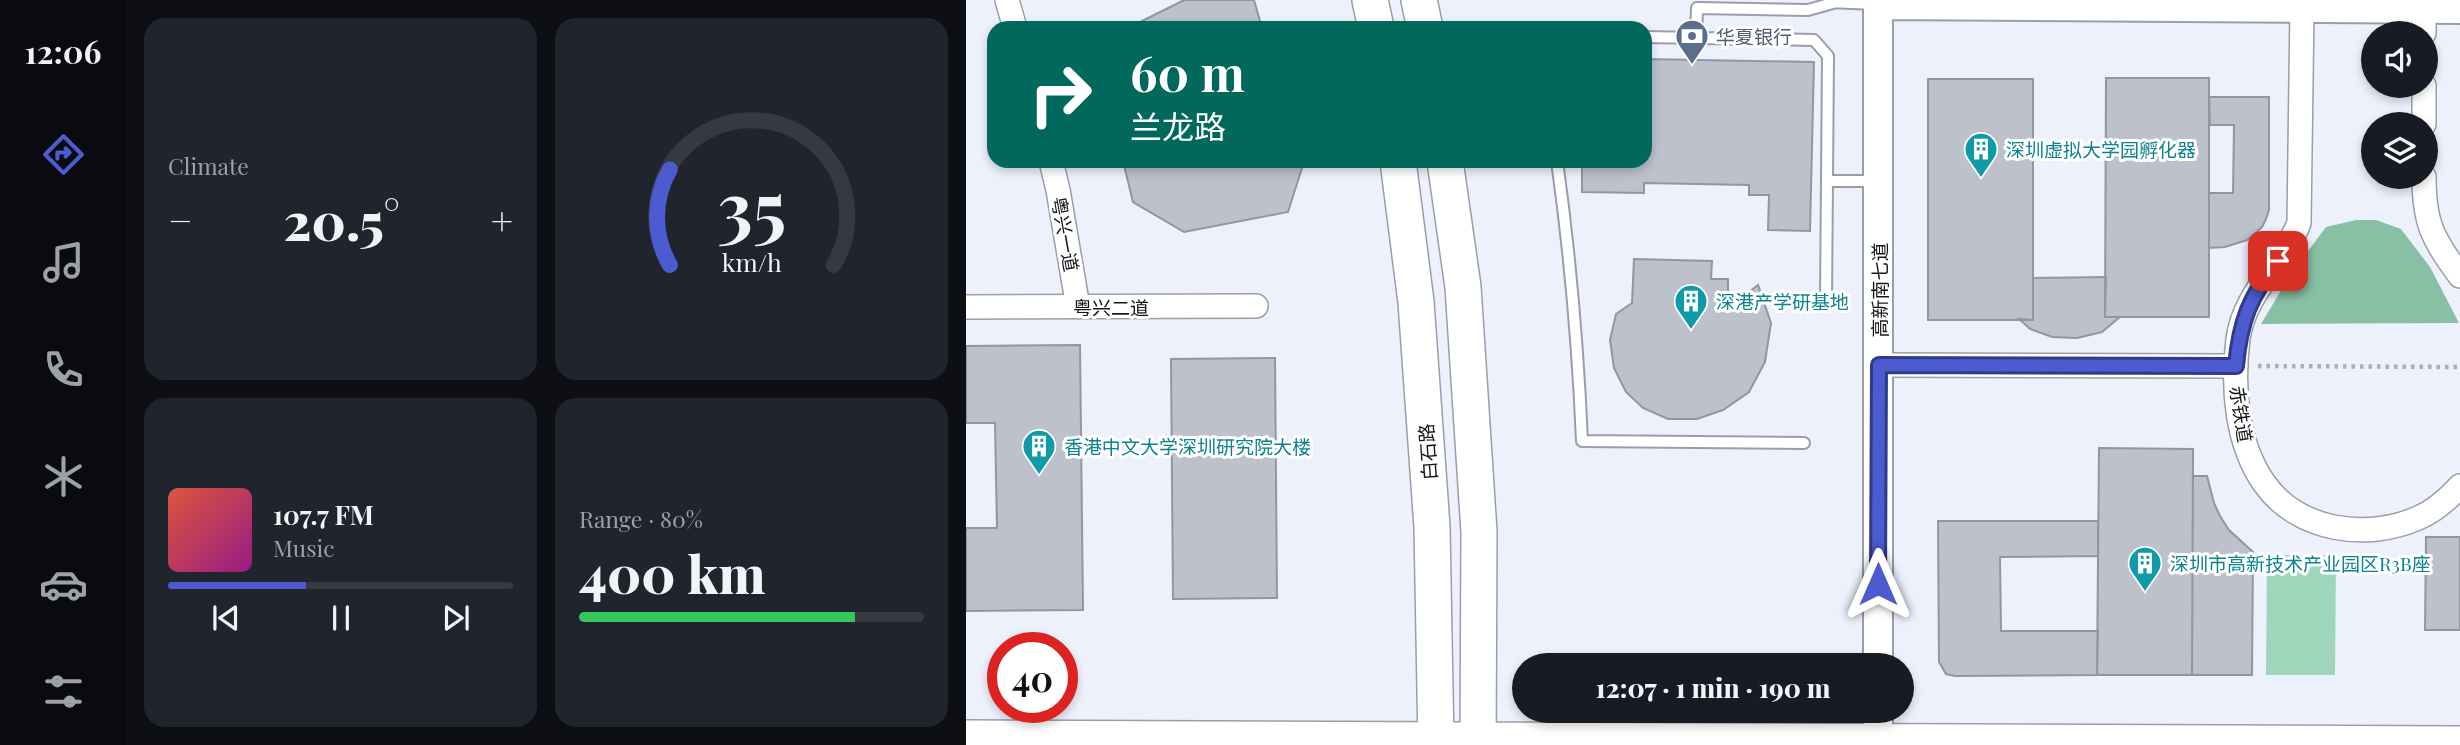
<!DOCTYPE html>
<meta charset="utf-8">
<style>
body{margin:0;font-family:"Playfair Display","Noto Sans SC",serif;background:#20242c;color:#f1f3f6;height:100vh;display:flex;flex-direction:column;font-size:26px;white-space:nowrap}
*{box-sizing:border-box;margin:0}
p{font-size:23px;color:#9ea1a6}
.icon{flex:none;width:38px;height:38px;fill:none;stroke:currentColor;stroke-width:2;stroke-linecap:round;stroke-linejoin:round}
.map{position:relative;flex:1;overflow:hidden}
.details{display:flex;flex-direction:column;gap:18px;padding:18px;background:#0d0f14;width:840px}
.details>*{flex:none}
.banner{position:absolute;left:21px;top:21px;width:665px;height:147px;border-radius:21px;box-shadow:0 4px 10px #0003;background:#00695c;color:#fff;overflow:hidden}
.buttons{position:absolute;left:1395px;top:21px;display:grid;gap:14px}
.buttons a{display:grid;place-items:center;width:77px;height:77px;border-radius:50%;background:#171b24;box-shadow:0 4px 10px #0003;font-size:35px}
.speed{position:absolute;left:21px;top:632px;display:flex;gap:14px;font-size:35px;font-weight:700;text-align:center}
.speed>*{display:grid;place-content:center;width:91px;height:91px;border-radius:50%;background:#171b24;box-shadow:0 4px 10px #0003;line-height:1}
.speed .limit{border:10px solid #d22;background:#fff;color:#111}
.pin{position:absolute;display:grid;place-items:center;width:60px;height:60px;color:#fff;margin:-30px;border-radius:14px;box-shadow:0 4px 10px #0006}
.me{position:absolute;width:77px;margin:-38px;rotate:0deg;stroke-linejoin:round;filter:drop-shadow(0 0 5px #0008)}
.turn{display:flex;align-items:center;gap:24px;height:147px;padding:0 28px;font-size:32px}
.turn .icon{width:91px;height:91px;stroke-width:2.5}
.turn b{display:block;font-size:49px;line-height:60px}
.big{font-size:52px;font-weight:800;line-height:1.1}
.details .widget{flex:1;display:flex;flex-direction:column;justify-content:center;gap:10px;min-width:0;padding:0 24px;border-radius:21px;background:#20242c}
.details .dial{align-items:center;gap:0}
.dial svg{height:182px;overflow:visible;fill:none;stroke:#363941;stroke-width:7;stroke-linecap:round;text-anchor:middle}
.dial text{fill:#f1f3f6;stroke:none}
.song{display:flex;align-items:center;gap:21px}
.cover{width:84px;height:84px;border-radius:10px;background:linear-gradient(135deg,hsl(10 70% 55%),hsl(310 70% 35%))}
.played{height:7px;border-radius:4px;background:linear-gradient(90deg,#4c5bd0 40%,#363941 40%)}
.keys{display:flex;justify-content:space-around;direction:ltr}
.heat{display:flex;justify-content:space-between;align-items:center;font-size:38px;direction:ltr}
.charge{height:10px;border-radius:5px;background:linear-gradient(90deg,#34c759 80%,#363941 0)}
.details .tiles{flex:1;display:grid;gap:18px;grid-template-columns:repeat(2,1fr)}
.trip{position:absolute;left:546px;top:653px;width:402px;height:70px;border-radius:35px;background:#171b24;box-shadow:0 4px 10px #0003;font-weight:800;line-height:70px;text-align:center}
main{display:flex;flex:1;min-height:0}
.menu{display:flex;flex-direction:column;width:126px;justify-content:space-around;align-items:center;background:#090b0e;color:#9ea1a6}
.menu .icon{width:49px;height:49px}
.menu .on{color:#4c5bd0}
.menu b{font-size:32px;color:#f1f3f6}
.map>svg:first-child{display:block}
.green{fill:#9ed6bb}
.forest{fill:#88c0a5}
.building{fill:#bdc1cc;stroke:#9296a0;stroke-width:2}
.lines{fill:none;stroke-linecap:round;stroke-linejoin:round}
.service-casing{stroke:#999ea8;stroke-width:14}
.minor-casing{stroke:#999ea8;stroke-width:26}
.tertiary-casing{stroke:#999ea8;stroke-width:32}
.primary-casing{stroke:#999ea8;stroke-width:38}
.path{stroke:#abafb7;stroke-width:4.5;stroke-dasharray:3.5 5;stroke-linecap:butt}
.service{stroke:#fff;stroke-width:10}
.minor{stroke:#fff;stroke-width:23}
.tertiary{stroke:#fff;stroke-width:28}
.primary{stroke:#fff;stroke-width:35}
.route-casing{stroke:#313b87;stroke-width:18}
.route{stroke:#4c5bd0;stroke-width:12}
.labels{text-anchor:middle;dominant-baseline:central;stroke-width:6;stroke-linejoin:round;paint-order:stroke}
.service-label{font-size:19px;fill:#4e5e75;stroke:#fff;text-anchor:start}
.culture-label{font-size:19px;fill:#0d838f;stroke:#fff;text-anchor:start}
.street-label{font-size:19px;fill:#15161a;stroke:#fff}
</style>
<main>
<nav class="menu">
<b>12:06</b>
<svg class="icon on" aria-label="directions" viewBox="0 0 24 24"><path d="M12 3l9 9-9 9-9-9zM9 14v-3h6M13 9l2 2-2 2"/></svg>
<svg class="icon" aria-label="music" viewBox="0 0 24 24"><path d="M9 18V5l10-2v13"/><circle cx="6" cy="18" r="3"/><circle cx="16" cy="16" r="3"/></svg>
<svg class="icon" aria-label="phone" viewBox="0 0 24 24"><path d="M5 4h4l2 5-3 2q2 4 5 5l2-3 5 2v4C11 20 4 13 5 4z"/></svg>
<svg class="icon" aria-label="climate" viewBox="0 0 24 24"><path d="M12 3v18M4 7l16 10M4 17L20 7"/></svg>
<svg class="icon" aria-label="car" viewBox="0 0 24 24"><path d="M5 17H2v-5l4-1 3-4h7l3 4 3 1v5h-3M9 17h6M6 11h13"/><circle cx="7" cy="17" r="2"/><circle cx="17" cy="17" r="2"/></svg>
<svg class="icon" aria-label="filters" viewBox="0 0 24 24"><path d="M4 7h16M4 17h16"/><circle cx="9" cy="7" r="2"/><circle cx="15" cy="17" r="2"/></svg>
</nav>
<section class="details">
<div class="tiles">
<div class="widget"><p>Climate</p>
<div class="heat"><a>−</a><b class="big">20.5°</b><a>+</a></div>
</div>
<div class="widget dial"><svg viewBox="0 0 100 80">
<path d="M14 69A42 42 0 1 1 86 69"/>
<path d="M14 69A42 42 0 0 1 14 27" stroke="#4c5bd0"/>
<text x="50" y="56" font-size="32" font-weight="700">35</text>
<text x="50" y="72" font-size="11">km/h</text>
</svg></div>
<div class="widget">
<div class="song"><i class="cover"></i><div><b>107.7 FM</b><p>Music</p></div></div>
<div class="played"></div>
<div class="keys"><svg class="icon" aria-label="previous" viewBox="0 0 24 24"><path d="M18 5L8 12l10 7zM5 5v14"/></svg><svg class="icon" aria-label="pause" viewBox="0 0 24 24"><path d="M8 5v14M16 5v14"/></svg><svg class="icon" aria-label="next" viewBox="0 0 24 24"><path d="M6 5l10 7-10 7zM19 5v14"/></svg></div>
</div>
<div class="widget"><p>Range · 80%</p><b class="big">400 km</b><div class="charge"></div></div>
</div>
</section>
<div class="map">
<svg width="1494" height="745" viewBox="0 0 1494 745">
<rect width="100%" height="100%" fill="#edf1fc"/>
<path class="green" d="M1301,555H1370L1369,675H1300Z"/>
<path class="forest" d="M1390,220H1410L1435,229L1464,267L1493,323L1295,324L1325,274L1360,227Z"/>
<path class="building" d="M218,0H288L296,28H162Z
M679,59L848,62L844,231L802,230L803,195H783V185L678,183V193L616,192V161H679Z
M1140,78H1243V317H1139Z
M962,79H1067V320H962Z
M1243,97H1303V210L1300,219L1296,227L1281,240L1259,247L1243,248V193H1267L1268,125H1244Z
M157,161H336L337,165L322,212L218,232L167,202Z
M668,259L746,261L745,279H762V309L792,285L805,323L799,362L783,392L757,410L731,419H702L677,408L660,392L648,368L644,340L650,314L666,303Z
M1140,277L1139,317H1154L1136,332L1111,338L1086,337L1064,329L1053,319L1067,320V278Z
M114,345L117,610L0,611V528H31L29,423H0V346Z
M309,358L311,598L207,599L205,359Z
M1133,448L1227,449L1226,675H1131Z
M1227,476H1241L1248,503L1254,516L1263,530L1287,552L1286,675H1226Z
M972,521H1132V556L1034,557L1035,631H1132L1131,675L989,676L980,674L973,662Z
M1460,537H1494V630H1459Z"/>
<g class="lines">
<defs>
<path id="service" d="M863,2L909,4
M679,37L848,40L862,56L860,302
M730,38L731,8L842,10L867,3
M591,161C604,254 612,347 616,441L838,443
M861,181H911"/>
<path id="minor" d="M41,0L49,28
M1336,8L1333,223C1317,264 1278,293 1272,339C1266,386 1270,443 1298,483C1331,531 1401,541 1452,518C1469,511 1482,499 1494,486
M1458,33V0
M1458,86V124
M85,161L92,190L112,307
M1458,177C1458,224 1467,239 1494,276
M0,307L290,306
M913,365L1270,366"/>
<path id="tertiary" d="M912,0V665
M914,5L1494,9
M912,742V710"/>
<path id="primary" d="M404,0L410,28
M453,0L459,28
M432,161L450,302L466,527L470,745
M479,161L497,287L513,532L512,745
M0,738L1494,744"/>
</defs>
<use href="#service" class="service-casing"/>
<use href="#minor" class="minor-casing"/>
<use href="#tertiary" class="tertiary-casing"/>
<use href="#primary" class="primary-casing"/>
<path class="path" d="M1292,366L1494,367"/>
<use href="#service" class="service"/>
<use href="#minor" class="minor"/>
<use href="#tertiary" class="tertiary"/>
<use href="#primary" class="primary"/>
</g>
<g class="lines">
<defs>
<path id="route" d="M912,584L913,365L1270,366C1274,321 1284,296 1312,261"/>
</defs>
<use href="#route" class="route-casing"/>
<use href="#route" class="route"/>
</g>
<defs>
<symbol id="bank-pin" viewBox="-11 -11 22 30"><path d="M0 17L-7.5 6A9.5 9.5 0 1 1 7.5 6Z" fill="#5c6f8a" stroke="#fff"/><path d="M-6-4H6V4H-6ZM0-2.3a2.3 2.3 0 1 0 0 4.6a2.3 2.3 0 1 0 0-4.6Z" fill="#fff"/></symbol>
<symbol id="building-pin" viewBox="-11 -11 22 30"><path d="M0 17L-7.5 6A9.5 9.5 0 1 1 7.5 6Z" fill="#0f9aa8" stroke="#fff"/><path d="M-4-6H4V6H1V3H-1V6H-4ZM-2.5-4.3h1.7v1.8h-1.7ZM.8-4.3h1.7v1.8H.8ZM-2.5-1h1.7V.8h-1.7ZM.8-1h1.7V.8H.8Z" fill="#fff"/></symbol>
</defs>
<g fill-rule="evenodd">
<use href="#bank-pin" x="707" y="17" width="38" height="52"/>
<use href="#building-pin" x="996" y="130" width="38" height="52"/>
<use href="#building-pin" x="706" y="282" width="38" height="52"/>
<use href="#building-pin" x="54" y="427" width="38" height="52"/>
<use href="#building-pin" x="1160" y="544" width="38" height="52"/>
</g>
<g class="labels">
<g class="service-label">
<text x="750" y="36">华夏银行</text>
</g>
<g class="culture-label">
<text x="1040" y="149">深圳虚拟大学园孵化器</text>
<text x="750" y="301">深港产学研基地</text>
<text x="98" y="446">香港中文大学深圳研究院大楼</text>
<text x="1204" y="563">深圳市高新技术产业园区R3B座</text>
</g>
<g class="street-label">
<text transform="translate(100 234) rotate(80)">粤兴一道</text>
<text transform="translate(913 290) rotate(-90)">高新南七道</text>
<text x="145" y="307">粤兴二道</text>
<text transform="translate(1276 414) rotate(81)">赤铁道</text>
<text transform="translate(461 452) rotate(-94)">白石路</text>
</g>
</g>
</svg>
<div class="buttons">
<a><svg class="icon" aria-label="sound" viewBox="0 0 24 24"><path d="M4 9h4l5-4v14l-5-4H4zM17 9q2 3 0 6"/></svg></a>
<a><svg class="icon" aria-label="layers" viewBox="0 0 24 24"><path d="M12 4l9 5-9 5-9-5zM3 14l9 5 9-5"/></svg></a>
</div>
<div class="speed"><div class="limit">40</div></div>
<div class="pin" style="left:1312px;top:261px;background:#d93025"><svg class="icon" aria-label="arrive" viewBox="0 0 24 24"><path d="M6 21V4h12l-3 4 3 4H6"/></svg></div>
<svg class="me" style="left:912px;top:584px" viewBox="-20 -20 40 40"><path d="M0-17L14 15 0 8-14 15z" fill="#4c5bd0" stroke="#fff" stroke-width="4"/></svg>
<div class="trip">12:07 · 1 min · 190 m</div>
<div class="banner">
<div class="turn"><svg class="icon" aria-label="right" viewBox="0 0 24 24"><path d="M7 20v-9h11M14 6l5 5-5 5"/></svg><div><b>60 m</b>兰龙路</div></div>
</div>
</div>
</main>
